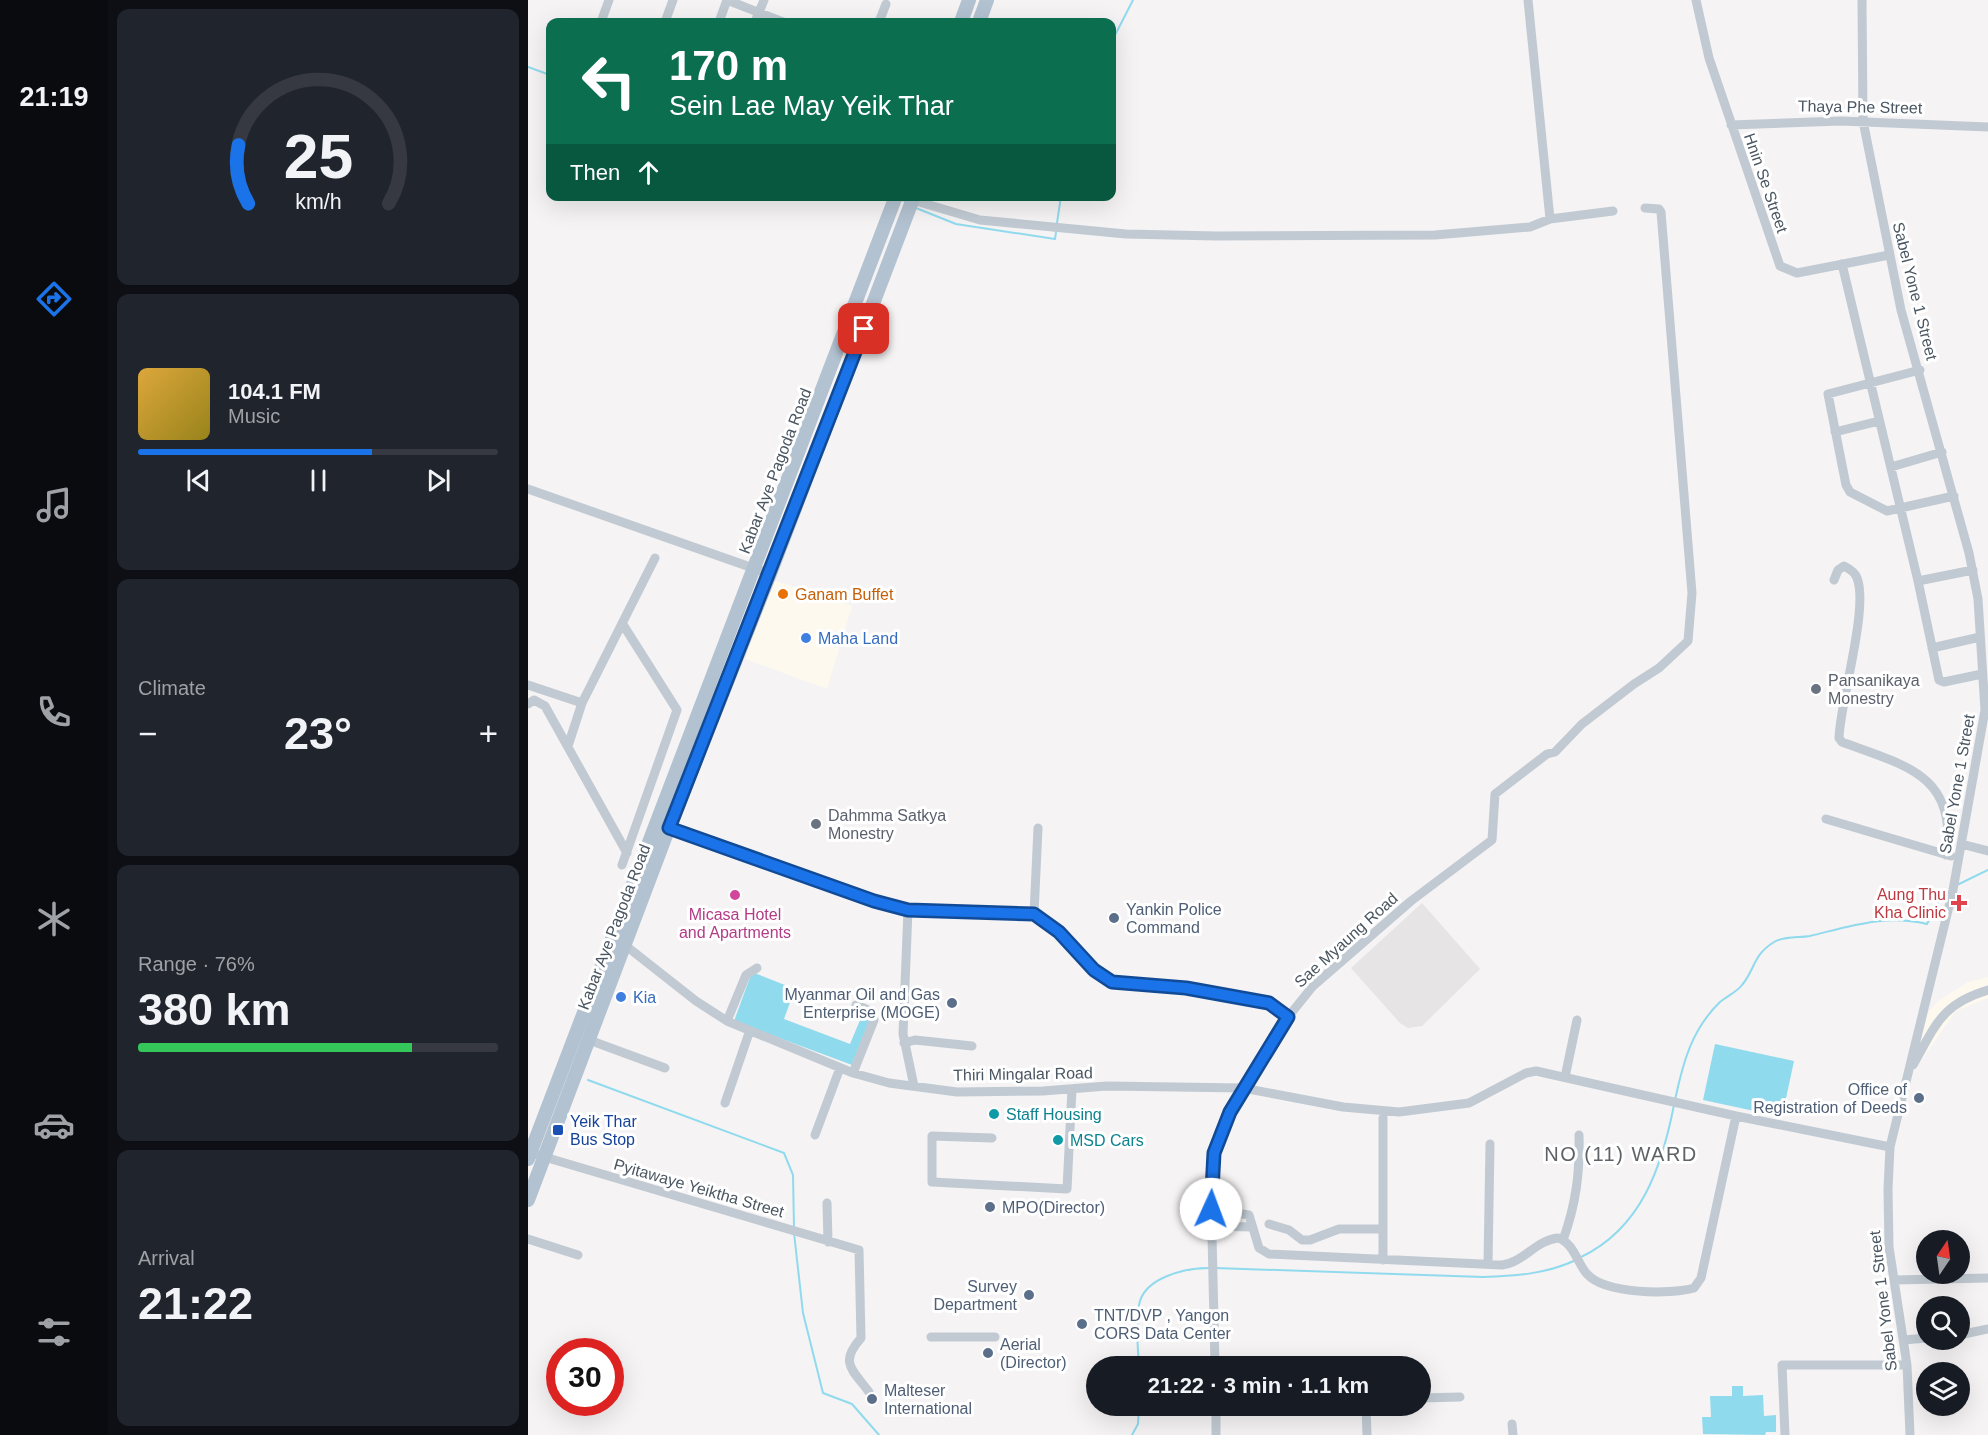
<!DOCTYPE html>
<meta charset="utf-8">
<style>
body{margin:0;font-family:Arial,sans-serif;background:#20242c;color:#f1f3f6;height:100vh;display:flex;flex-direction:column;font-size:22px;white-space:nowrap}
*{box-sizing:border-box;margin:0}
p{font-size:20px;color:#9ea1a6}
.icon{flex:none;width:33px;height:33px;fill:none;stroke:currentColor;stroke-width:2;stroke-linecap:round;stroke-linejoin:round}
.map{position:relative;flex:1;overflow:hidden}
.side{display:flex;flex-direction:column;gap:9px;padding:9px;background:#0d0f14;width:420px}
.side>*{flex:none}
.top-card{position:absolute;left:18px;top:18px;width:570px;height:183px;border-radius:12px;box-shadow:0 6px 24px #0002;background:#0b6e4f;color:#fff;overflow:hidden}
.needle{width:39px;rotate:13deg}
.buttons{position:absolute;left:1388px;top:1230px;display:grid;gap:12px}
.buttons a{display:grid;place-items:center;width:54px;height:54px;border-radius:50%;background:#171b24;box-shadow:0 6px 24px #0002;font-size:30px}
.speed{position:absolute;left:18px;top:1338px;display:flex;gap:12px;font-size:30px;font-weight:700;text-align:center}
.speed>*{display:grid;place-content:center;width:78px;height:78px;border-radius:50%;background:#171b24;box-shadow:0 6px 24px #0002;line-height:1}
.speed .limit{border:9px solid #d22;background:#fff;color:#111}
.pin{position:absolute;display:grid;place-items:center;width:51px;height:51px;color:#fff;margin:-26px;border-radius:12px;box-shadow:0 3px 9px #0006}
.me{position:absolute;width:66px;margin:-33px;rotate:2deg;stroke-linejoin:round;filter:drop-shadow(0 0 4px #0008)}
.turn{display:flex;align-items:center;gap:21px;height:126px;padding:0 24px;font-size:27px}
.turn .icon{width:78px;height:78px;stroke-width:2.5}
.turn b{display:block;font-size:42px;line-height:51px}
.then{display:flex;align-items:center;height:57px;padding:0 24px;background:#0003;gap:12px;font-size:22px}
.big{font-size:45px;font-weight:700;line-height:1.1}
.side .widget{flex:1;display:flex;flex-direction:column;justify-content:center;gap:9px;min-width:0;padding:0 21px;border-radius:12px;background:#20242c}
.side .dial{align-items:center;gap:0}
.dial svg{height:156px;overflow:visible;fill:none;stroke:#363941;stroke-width:7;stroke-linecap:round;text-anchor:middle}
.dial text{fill:#f1f3f6;stroke:none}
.song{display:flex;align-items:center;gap:18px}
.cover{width:72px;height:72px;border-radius:9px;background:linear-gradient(135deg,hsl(40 70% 55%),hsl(50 70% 35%))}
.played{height:6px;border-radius:3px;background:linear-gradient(90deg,#1a73e8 65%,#363941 65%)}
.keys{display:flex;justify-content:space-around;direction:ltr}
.heat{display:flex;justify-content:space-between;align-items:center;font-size:33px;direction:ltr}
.charge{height:9px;border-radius:4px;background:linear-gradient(90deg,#34c759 76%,#363941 0)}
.trip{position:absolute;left:558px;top:1356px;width:345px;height:60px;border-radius:30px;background:#171b24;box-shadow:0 6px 24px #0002;font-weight:700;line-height:60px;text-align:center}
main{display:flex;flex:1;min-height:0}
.dock{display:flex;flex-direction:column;width:108px;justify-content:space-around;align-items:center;background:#090b0e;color:#9ea1a6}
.dock .icon{width:42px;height:42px}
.dock .selected{color:#1a73e8}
.dock b{font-size:27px;color:#f1f3f6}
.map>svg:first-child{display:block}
.commercial{fill:#fdf9ef}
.education{fill:#e6e4e5}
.water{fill:#90daee}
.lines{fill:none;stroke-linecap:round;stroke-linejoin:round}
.stream{stroke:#90daee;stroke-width:2}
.street{stroke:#c1cad2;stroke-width:9}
.primary{stroke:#b3c2d1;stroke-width:14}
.route-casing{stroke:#114b97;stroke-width:15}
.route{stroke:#1a73e8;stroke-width:10}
.food-dot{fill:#e8710a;stroke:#fff;stroke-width:2}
.shop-dot{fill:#3f7fe0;stroke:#fff;stroke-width:2}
.worship-dot{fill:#6b7280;stroke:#fff;stroke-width:2}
.hotel-dot{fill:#d1479c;stroke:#fff;stroke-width:2}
.health-dot{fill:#e0444e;stroke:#fff;stroke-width:2}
.service-dot{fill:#5c6f8a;stroke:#fff;stroke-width:2}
.culture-dot{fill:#0f9aa8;stroke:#fff;stroke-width:2}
.transit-dot{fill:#1a4fb4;stroke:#fff;stroke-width:2}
.labels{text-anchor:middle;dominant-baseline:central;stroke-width:6;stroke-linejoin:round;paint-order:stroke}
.street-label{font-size:16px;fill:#4a5661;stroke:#fff}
.food-label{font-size:16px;fill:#c56008;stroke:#fff;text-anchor:start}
.shop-label{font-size:16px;fill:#366cbe;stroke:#fff;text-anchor:start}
.worship-label{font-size:16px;fill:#5b616d;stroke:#fff;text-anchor:start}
.health-label{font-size:16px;fill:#be3a42;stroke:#fff;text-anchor:end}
.service-label{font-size:16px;fill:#4e5e75;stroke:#fff;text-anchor:start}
.hotel-label{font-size:16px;fill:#b23c85;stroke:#fff}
.culture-label{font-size:16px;fill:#0d838f;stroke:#fff;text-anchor:start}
.transit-label{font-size:16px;fill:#164399;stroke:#fff;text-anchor:start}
.quarter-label{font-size:20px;letter-spacing:1.5px;fill:#5f6368;stroke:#fff}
</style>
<main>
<nav class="dock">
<b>21:19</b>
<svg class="icon selected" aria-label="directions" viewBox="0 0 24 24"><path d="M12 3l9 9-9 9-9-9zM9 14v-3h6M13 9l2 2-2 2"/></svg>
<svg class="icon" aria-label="music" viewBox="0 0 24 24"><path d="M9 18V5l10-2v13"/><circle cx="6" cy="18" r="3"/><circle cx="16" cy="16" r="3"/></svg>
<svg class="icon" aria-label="phone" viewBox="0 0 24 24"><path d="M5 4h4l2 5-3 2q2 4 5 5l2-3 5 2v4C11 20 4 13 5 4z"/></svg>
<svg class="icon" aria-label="climate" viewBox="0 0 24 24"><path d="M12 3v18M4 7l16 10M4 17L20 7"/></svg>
<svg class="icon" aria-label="car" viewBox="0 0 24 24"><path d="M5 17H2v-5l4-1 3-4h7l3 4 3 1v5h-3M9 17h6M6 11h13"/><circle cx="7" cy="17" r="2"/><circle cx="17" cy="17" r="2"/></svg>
<svg class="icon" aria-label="filters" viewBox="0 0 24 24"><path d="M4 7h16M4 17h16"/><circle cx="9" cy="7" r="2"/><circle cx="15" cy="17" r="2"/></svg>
</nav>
<section class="side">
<div class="widget dial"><svg viewBox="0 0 100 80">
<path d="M14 69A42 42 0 1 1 86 69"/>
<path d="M14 69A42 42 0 0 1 9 39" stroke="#1a73e8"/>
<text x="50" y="56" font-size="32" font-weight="700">25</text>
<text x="50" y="72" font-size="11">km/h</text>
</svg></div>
<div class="widget">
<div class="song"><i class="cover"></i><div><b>104.1 FM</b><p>Music</p></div></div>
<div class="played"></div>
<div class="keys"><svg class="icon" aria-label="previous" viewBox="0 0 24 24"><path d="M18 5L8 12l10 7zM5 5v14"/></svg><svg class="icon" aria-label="pause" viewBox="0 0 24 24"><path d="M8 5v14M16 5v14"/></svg><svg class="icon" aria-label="next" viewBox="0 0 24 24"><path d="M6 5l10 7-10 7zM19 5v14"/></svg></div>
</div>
<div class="widget"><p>Climate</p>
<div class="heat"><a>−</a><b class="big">23°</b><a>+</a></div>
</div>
<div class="widget"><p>Range · 76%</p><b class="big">380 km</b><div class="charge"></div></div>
<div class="widget"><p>Arrival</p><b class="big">21:22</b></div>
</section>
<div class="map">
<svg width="1460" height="1435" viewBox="0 0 1460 1435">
<rect width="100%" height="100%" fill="#f5f3f3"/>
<path class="commercial" d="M245,580L324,606L299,689L217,659Z
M1460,977V998L1428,1011L1385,1072L1400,1013L1410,1001L1440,982Z"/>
<path class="education" d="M894,903L952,969L894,1026L880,1028L872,1023L823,968Z"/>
<path class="water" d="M224,972L267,989L256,1019L322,1044L335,1013L343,1016L324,1065L206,1021Z
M1187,1044L1266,1061L1254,1117L1175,1100Z
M1204,1386H1215V1396L1235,1395L1236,1416L1248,1415V1432H1238L1237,1435L1175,1434L1174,1417H1183L1182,1396H1204Z"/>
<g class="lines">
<path class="stream" d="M584,41L605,0
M0,67L22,75
M388,208L428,224L527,239L528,232
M529,223L533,196
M1429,885L1460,870
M60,1080L256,1153L265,1175L266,1227
M1147,1100C1155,1062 1164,1029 1192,1002C1199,996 1209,992 1214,985C1228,968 1224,956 1246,942C1256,936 1271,938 1282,936C1323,926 1357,914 1399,924L1412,899L1422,891
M266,1233L275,1313L295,1393L324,1404L351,1435
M1053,1257C1114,1228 1134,1166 1146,1105
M687,1268L955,1277C988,1276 1018,1274 1048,1260
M611,1366C610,1347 607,1325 611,1305C616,1277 658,1268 681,1268
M604,1435L610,1424L611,1406"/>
<path class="street" d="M199,0L255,22
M1000,0L1022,219
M1168,0L1181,58L1252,266L1269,273L1361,255
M1334,0L1335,121L1373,310L1441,553L1450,599L1457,710L1425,890L1362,1147L1360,1189L1361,1247L1379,1365L1382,1435
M73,22L81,0
M137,22L145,0
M191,22L199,0
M227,22L236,0
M351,22L358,4
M1203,125L1313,121L1460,127
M371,196L452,220L598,234L688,236L907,235L1002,227L1022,219L1085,211
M1314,264L1390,581L1411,680L1416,682L1454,674
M1392,370L1300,394L1318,485L1322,492L1359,511L1426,496
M1307,432L1351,421
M1363,467L1414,452
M0,489L242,574
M1306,580L1310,570L1316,566C1322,569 1327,572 1329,578C1341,608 1312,702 1311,738L1314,742C1375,765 1430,774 1418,855
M1390,581L1445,570
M1404,648L1452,637
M0,685L54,703L127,558
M0,704L6,700L17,706L99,853
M40,746L54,703
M1298,819L1423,856
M136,826L346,901L380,910L392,908L506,914
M510,828L506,914L531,932L566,971L584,982L658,988L741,1003L760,1017
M1433,844L1460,851
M94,865L149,710L94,623
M380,910L375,1034L386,1086
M93,942L168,1001L199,1021L325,1073L361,1083L429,1092L515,1091L579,1086L715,1088L815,1107L871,1112L941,1103L998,1073L1008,1071L1208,1116L1362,1147
M199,1021L218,975L229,968
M61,1040L137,1068
M376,1043L387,1040L444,1046
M1385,1065C1408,1025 1413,1004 1460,990
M325,1073L346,1020L345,1012L328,1005
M1037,1077L1049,1020
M197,1103L221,1033
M287,1135L312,1068
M464,1138L404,1136V1182L539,1189L544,1089
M3,1153L331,1250L333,1338C311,1363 324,1369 341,1392
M299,1203L300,1242
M683,1209L721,1215L731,1248L741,1254L974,1265C995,1263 1008,1240 1030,1238C1046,1243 1049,1263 1059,1274C1077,1294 1142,1295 1166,1288L1173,1278L1208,1116
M741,1224L761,1230L774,1240H782L811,1229H855
M684,1226L724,1227
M0,1239L50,1255
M1035,1240C1048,1204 1052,1173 1051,1135
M855,1260V1118
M960,1264L962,1144
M1366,1280L1460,1278
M1431,1335L1460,1329
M403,1337H467
M1376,1340L1398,1338
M687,1366L683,1191L686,1153L702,1112L760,1017L785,986L883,901L964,840L967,794L1019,754L1027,752L1054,724L1106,684L1131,668L1160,641L1164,593L1133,212L1131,209L1117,208
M892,1398L932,1397
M838,1406L839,1435
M984,1424L985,1435
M688,1435V1406
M1257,1435L1254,1365H1379"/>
<path class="primary" d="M433,22L441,0
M451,22L459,0
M0,1159L368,196
M0,1200L137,838L242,574L386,196"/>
</g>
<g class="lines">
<defs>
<path id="route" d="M336,329L141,828L346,901L380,910L506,914L531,932L566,970L584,982L658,988L741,1003L760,1017L702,1112L686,1153L683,1209"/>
</defs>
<use href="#route" class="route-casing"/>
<use href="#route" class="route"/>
</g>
<circle class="food-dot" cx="255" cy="594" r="6"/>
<g class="shop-dot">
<circle cx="278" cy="638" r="6"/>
<circle cx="93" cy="997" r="6"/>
</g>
<g class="worship-dot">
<circle cx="1288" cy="689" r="6"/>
<circle cx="288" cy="824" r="6"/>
</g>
<circle class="hotel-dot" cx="207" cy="895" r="6"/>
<path class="health-dot" d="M1428 894h6v6h6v6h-6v6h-6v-6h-6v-6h6z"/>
<g class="service-dot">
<circle cx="586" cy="918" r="6"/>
<circle cx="424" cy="1003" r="6"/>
<circle cx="1391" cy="1098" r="6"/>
<circle cx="462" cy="1207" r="6"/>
<circle cx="501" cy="1295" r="6"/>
<circle cx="554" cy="1324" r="6"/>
<circle cx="460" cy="1353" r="6"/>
<circle cx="344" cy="1399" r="6"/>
</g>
<g class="culture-dot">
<circle cx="466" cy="1114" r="6"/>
<circle cx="530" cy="1140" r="6"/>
</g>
<rect class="transit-dot" x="24" y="1124" width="12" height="12" rx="3"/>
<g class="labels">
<g class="street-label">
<text transform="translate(1332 107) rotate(1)">Thaya Phe Street</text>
<text transform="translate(1238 183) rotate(71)">Hnin Se Street</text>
<text transform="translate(1387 291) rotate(76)">Sabel Yone 1 Street</text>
<text transform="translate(247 471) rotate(-69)">Kabar Aye Pagoda Road</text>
<text transform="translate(1429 784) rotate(-80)">Sabel Yone 1 Street</text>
<text transform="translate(86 927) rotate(-69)">Kabar Aye Pagoda Road</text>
<text transform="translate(818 940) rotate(-42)">Sae Myaung Road</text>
<text transform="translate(495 1074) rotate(-1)">Thiri Mingalar Road</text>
<text transform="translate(171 1188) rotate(16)">Pyitawaye Yeiktha Street</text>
<text transform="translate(1355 1301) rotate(-97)">Sabel Yone 1 Street</text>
</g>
<g class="food-label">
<text x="267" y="594">Ganam Buffet</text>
</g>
<g class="shop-label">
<text x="290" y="638">Maha Land</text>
<text x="105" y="997">Kia</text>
</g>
<g class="worship-label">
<text x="1300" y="680">Pansanikaya<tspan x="1300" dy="18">Monestry</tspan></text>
<text x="300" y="815">Dahmma Satkya<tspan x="300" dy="18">Monestry</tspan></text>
</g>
<g class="health-label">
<text x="1418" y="894">Aung Thu<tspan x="1418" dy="18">Kha Clinic</tspan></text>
</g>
<g class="service-label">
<text x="598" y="909">Yankin Police<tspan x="598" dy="18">Command</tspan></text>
<text x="412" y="994" text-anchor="end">Myanmar Oil and Gas<tspan x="412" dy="18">Enterprise (MOGE)</tspan></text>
<text x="1379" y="1089" text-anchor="end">Office of<tspan x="1379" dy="18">Registration of Deeds</tspan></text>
<text x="474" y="1207">MPO(Director)</text>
<text x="489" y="1286" text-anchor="end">Survey<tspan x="489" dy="18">Department</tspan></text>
<text x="566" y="1315">TNT/DVP , Yangon<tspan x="566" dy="18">CORS Data Center</tspan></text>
<text x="472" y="1344">Aerial<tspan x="472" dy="18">(Director)</tspan></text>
<text x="356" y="1390">Malteser<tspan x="356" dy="18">International</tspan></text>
</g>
<g class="hotel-label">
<text x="207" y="914">Micasa Hotel<tspan x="207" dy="18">and Apartments</tspan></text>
</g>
<g class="culture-label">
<text x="478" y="1114">Staff Housing</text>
<text x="542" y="1140">MSD Cars</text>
</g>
<g class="transit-label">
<text x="42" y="1121">Yeik Thar<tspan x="42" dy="18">Bus Stop</tspan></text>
</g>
<g class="quarter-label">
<text x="1093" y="1154">NO (11) WARD</text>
</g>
</g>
</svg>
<div class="buttons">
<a><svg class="needle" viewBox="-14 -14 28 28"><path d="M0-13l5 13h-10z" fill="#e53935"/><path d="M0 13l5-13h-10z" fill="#9ea1a6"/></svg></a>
<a><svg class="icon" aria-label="search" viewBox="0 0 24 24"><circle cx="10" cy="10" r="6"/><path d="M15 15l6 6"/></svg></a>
<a><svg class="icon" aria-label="layers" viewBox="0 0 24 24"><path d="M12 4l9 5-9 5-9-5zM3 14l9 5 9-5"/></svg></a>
</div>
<div class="speed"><div class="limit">30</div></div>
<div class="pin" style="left:336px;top:329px;background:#d93025"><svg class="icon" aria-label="arrive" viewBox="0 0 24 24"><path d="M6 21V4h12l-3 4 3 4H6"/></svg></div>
<svg class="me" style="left:683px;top:1209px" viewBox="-20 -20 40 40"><circle r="19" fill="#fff"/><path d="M0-13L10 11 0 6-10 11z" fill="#1a73e8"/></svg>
<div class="trip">21:22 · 3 min · 1.1 km</div>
<div class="top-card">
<div class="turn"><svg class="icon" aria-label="left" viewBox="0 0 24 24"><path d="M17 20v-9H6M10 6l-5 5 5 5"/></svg><div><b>170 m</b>Sein Lae May Yeik Thar</div></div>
<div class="then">Then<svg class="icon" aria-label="ahead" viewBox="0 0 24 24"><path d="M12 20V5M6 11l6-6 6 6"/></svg></div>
</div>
</div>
</main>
